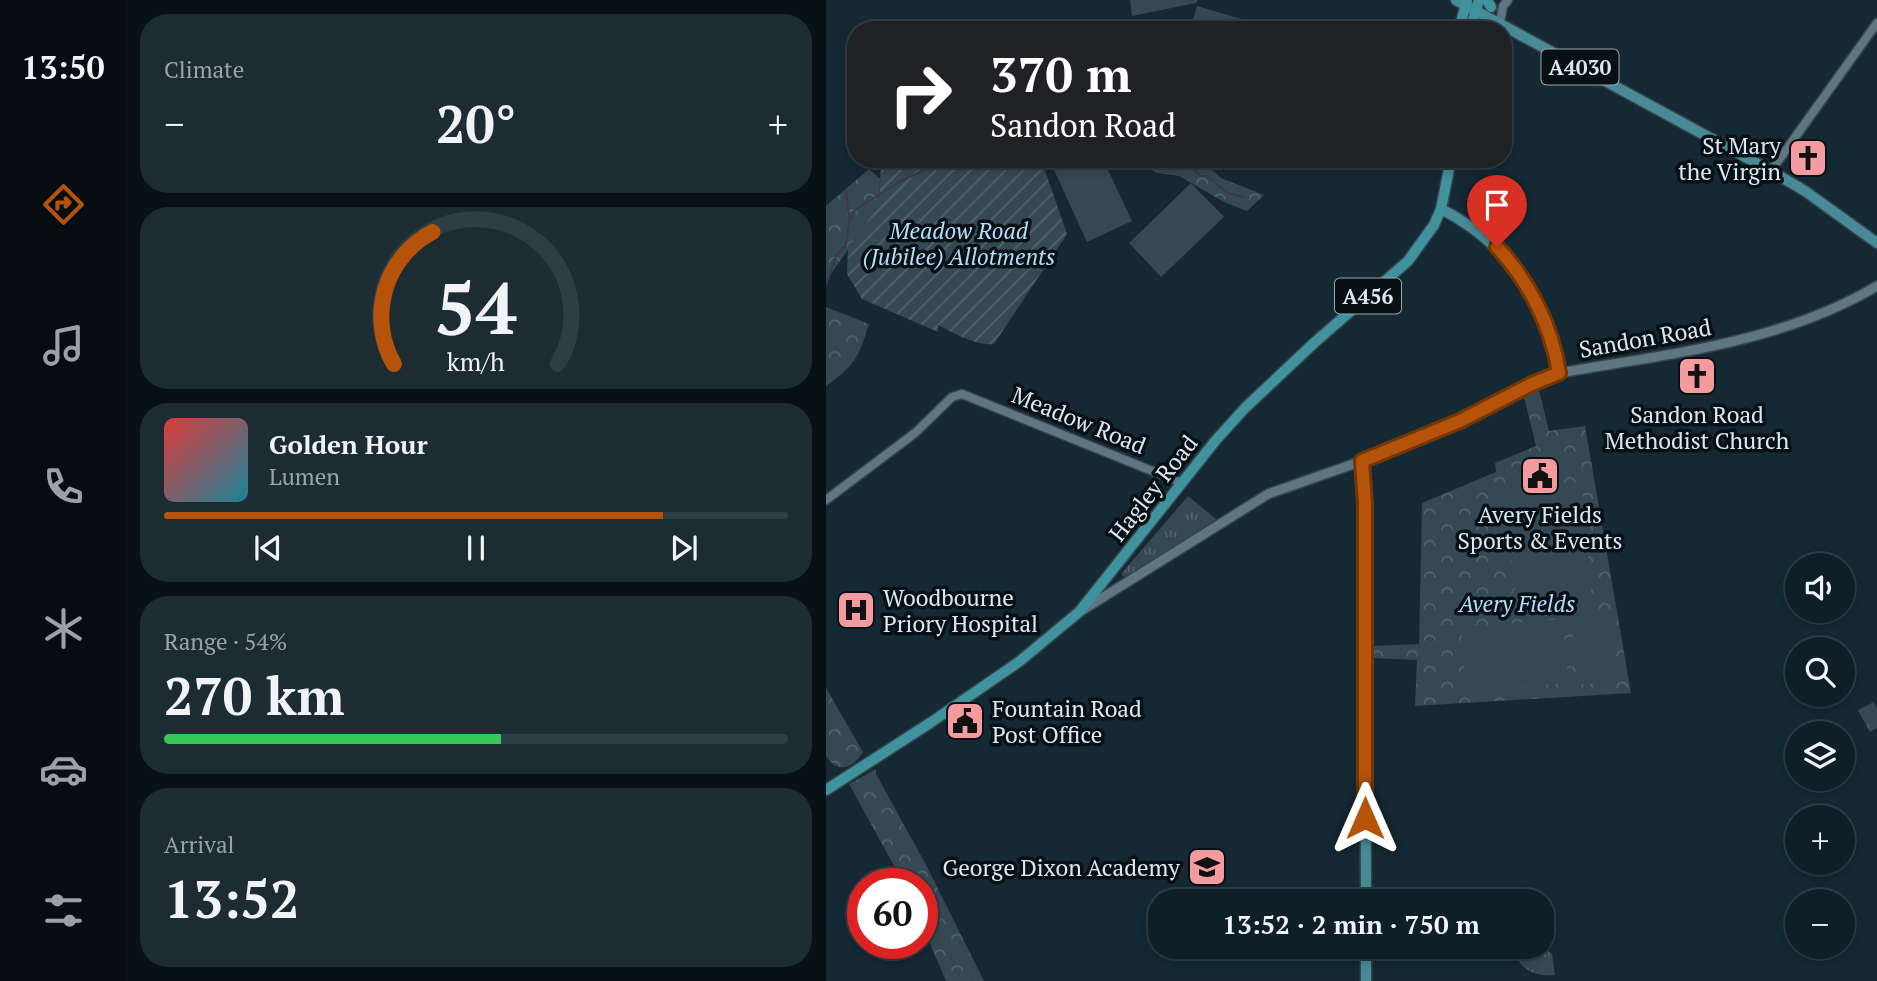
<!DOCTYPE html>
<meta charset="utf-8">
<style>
body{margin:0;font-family:"PT Serif",serif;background:#1d2c33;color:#f1f3f6;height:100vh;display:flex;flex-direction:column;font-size:26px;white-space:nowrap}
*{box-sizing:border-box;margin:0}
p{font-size:23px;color:#9ba2a7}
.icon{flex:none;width:38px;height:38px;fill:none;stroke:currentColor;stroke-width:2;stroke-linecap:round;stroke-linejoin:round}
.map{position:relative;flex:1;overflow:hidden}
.details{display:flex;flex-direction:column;gap:14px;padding:14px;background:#081115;width:700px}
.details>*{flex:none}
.top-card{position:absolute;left:21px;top:21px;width:665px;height:147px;border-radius:28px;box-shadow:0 4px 10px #0003,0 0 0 2px #2f3d44;background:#202124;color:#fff;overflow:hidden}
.tools{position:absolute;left:959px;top:553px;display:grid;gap:14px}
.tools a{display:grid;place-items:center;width:70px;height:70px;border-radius:50%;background:#0f1f27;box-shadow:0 4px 10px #0003,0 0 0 2px #2f3d44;font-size:35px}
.speed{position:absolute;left:21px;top:868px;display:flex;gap:14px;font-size:35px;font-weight:700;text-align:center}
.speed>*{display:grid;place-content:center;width:91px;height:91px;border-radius:50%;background:#0f1f27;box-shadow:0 4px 10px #0003,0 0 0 2px #2f3d44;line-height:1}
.speed .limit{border:10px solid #d22;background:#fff;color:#111}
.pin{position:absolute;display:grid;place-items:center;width:60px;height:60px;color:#fff;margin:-72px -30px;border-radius:50% 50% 50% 0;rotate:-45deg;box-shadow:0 0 7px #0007}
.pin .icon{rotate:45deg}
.me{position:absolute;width:77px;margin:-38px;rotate:0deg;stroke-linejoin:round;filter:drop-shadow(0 0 5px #0008)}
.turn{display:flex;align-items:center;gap:24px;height:147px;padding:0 28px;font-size:32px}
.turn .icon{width:91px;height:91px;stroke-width:2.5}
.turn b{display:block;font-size:49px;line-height:60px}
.big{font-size:52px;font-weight:600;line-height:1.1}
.details .tile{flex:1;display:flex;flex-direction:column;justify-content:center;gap:10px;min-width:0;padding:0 24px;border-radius:28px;background:#1d2c33}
.details .dial{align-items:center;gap:0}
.dial svg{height:182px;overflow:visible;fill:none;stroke:#2f3d44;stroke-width:7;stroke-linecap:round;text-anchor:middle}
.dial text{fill:#f1f3f6;stroke:none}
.song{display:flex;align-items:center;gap:21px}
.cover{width:84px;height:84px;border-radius:10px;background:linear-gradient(135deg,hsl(0 70% 55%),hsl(190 70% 35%))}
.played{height:7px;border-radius:4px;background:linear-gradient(90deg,#b45309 80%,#2f3d44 80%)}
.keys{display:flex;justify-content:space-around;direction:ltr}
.heat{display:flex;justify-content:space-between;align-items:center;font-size:38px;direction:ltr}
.charge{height:10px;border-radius:5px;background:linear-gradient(90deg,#34c759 54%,#2f3d44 0)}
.trip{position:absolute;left:322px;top:889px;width:406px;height:70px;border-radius:28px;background:#0f1f27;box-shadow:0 4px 10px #0003,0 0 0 2px #2f3d44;font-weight:600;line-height:70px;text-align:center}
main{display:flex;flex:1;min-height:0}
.tab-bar{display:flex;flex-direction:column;width:126px;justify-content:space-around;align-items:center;background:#060c10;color:#9ba2a7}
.tab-bar .icon{width:49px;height:49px}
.tab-bar .selected{color:#b45309}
.tab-bar b{font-size:32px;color:#f1f3f6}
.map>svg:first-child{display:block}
.grass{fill:url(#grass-tufts)}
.forest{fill:url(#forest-crowns)}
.garden{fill:url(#garden-furrows)}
.pitch{fill:#354955}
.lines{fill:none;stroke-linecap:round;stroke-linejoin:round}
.stream{stroke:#3b374f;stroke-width:2}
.tertiary-casing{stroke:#35454e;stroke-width:11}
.secondary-casing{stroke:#35454e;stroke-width:12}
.primary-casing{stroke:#35454e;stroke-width:13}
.trunk-casing{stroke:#35454e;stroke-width:13}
.tertiary{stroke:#5e7582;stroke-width:8}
.secondary{stroke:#5e7582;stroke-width:9}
.primary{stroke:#488b96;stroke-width:10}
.trunk{stroke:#40929c;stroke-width:10}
.route-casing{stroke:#753606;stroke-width:18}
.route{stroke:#b45309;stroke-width:12}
.labels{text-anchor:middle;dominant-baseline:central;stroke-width:7;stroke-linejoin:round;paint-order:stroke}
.shield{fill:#081015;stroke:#9ca7ae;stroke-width:2}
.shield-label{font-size:21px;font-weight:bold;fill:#dbe8ef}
.poi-label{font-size:23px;fill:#dbe8ef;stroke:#081015;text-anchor:end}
.park-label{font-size:23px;font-style:italic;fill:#b3def8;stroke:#081015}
.street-label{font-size:23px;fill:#dbe8ef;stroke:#081015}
</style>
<main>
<nav class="tab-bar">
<b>13:50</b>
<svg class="icon selected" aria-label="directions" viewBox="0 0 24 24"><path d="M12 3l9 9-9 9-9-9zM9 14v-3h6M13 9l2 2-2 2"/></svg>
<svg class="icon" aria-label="music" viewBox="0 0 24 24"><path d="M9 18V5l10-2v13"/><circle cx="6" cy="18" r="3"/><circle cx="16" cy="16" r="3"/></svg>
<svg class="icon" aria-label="phone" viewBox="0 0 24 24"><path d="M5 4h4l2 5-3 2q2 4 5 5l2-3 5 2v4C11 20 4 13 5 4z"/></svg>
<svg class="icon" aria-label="climate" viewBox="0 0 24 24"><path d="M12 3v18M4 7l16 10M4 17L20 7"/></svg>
<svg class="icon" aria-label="car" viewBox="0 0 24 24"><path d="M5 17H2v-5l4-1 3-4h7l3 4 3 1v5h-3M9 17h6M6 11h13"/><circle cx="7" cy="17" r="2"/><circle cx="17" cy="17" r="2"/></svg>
<svg class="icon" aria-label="filters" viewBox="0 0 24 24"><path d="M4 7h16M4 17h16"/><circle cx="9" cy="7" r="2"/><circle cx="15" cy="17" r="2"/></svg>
</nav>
<section class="details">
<div class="tile"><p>Climate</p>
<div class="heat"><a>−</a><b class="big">20°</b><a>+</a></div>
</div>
<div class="tile dial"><svg viewBox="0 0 100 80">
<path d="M14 69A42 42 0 1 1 86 69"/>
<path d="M14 69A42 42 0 0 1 31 11" stroke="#b45309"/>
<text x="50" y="56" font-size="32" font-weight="700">54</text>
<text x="50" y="72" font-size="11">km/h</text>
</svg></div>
<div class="tile">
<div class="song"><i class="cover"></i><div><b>Golden Hour</b><p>Lumen</p></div></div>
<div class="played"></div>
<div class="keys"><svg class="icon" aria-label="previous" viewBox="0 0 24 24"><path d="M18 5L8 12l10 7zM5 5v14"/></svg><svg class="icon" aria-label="pause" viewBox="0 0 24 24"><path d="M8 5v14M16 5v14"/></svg><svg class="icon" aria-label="next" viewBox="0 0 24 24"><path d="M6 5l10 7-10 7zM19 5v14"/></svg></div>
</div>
<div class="tile"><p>Range · 54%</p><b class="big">270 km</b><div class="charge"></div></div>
<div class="tile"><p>Arrival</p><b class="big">13:52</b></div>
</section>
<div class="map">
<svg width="1051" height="981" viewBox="0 0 1051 981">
<defs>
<pattern id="grass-tufts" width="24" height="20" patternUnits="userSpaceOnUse" patternTransform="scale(1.75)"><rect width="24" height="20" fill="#354955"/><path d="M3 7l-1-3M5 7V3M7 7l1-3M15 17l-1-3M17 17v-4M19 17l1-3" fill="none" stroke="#52636e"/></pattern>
<pattern id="forest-crowns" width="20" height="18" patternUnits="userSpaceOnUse" patternTransform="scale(1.75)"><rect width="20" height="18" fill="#354955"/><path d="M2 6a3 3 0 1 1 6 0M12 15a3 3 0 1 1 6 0" fill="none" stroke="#52636e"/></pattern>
<pattern id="garden-furrows" width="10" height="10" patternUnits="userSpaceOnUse" patternTransform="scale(1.75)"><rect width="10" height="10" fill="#354955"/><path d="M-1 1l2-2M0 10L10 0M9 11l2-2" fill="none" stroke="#52636e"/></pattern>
</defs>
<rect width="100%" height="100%" fill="#142934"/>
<path class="grass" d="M362,496L390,519L389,522L299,578L295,574Z
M1048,702L1051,708V728L1044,732L1032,710Z
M716,946L726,954L729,975C711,977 693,971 689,951L691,948Z"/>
<path class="forest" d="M305,159H375L395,178L438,195L421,211L398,202L353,176L331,173Z
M43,169L54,179L53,205L0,281V206Z
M0,307L43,324C32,359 29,365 0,386Z
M713,390L723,431L759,426L805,693L589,706L591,660L546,658L547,646L593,644L596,503L670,472L669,463L710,446L698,397Z
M0,688L37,752C27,768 12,775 0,756Z
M50,769V774L99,863L158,981H120L96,925V884H78L23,784Z"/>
<path class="garden" d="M58,159H215L241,234L168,344C149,346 128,333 112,325V332L36,299L21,274L22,249L53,205L55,162Z"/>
<path class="pitch" d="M304,0H372L370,3L306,16Z
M371,6L439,26L438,30H364Z
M251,159H277L306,221L261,242L228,170Z
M365,183L398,217L335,277L303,243Z
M756,484L766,599L690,605L680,490Z
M785,617L791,682L751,685L746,620Z
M737,619L742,683L641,692L635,628Z"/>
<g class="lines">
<path class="stream" d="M357,159L375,176H381L401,193L418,197
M20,189L23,220
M0,285L10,256L20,245L23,223L29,210L73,182L122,159"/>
<defs>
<path id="tertiary" d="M675,17L677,6L682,0
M945,171L1051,23
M0,500L89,433L126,397L136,394L356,483"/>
<path id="secondary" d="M733,373C842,354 955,343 1051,286
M255,611L442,494L536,461"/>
<path id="primary" d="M630,0L945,171L979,191L1051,243
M540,901L539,504L536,461L633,421L733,373C732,361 726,348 723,337C704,279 670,237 615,209
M540,981V947"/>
<path id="trunk" d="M661,0L665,7
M633,30L641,0
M644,30L653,0
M0,790L104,723L194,661L253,612L390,440L419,408L488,343L582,261L608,225L615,209L625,159"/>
</defs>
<use href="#tertiary" class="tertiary-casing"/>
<use href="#secondary" class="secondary-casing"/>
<use href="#primary" class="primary-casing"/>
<use href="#trunk" class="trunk-casing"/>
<use href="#tertiary" class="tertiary"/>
<use href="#secondary" class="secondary"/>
<use href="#primary" class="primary"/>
<use href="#trunk" class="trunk"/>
</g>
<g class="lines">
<defs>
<path id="route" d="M539,818V504L536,461L634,421L706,384L733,373C726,327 703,281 671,247"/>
</defs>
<use href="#route" class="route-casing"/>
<use href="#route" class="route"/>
</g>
<defs>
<symbol id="church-square" viewBox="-11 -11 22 22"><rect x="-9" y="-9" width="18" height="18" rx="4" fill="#f49b9f" stroke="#081015"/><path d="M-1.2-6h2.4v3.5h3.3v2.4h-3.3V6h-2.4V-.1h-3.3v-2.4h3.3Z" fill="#111"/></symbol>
<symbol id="civic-square" viewBox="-11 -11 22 22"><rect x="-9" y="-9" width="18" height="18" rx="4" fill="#f49b9f" stroke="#081015"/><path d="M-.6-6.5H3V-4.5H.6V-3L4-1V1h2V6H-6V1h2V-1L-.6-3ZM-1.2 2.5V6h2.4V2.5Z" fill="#111"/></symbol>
<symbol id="hospital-square" viewBox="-11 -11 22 22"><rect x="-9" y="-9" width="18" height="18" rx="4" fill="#f49b9f" stroke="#081015"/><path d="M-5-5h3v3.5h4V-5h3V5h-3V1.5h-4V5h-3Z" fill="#111"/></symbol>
<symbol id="school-square" viewBox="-11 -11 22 22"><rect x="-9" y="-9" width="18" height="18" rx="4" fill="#f49b9f" stroke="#081015"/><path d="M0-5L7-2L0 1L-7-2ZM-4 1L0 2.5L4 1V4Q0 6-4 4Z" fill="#111"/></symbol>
</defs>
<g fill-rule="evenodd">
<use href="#church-square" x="960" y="136" width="44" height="44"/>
<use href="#church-square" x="849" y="354" width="44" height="44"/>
<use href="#civic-square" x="692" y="454" width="44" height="44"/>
<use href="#hospital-square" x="8" y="588" width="44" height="44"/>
<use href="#civic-square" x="117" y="699" width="44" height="44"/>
<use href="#school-square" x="359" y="845" width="44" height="44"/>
</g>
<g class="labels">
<g class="shield">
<rect x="715.5" y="49.5" width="77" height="35" rx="5"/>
<rect x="509" y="278.5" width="66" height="35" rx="5"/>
</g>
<g class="shield-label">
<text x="754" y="67">A4030</text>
<text x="542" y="296">A456</text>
</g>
<g class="poi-label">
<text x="955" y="145">St Mary<tspan x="955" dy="26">the Virgin</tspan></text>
<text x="871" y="414" text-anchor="middle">Sandon Road<tspan x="871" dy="26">Methodist Church</tspan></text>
<text x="714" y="514" text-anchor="middle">Avery Fields<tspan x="714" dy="26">Sports &amp; Events</tspan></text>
<text x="57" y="597" text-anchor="start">Woodbourne<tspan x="57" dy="26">Priory Hospital</tspan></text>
<text x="166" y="708" text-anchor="start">Fountain Road<tspan x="166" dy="26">Post Office</tspan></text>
<text x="354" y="867">George Dixon Academy</text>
</g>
<g class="park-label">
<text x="133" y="230">Meadow Road<tspan x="133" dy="26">(Jubilee) Allotments</tspan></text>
<text x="691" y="603">Avery Fields</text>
</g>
<g class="street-label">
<text transform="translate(819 338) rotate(-10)">Sandon Road</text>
<text transform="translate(253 420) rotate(22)">Meadow Road</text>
<text transform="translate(327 488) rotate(-52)">Hagley Road</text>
</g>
</g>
</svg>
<div class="tools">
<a><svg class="icon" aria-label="sound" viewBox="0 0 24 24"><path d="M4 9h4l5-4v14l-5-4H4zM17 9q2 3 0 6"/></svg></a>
<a><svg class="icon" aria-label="search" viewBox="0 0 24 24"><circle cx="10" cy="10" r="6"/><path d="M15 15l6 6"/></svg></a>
<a><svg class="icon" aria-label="layers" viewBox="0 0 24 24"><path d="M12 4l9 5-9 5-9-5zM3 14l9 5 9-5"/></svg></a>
<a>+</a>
<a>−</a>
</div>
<div class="speed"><div class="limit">60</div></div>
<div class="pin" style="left:671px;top:247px;background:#d93025"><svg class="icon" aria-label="arrive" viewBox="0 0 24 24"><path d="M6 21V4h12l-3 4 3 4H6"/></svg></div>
<svg class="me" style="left:539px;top:818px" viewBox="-20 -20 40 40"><path d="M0-17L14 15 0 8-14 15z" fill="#b45309" stroke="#fff" stroke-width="4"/></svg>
<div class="trip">13:52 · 2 min · 750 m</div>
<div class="top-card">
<div class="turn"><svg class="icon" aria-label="right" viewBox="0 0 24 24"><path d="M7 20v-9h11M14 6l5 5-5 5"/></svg><div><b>370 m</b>Sandon Road</div></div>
</div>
</div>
</main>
